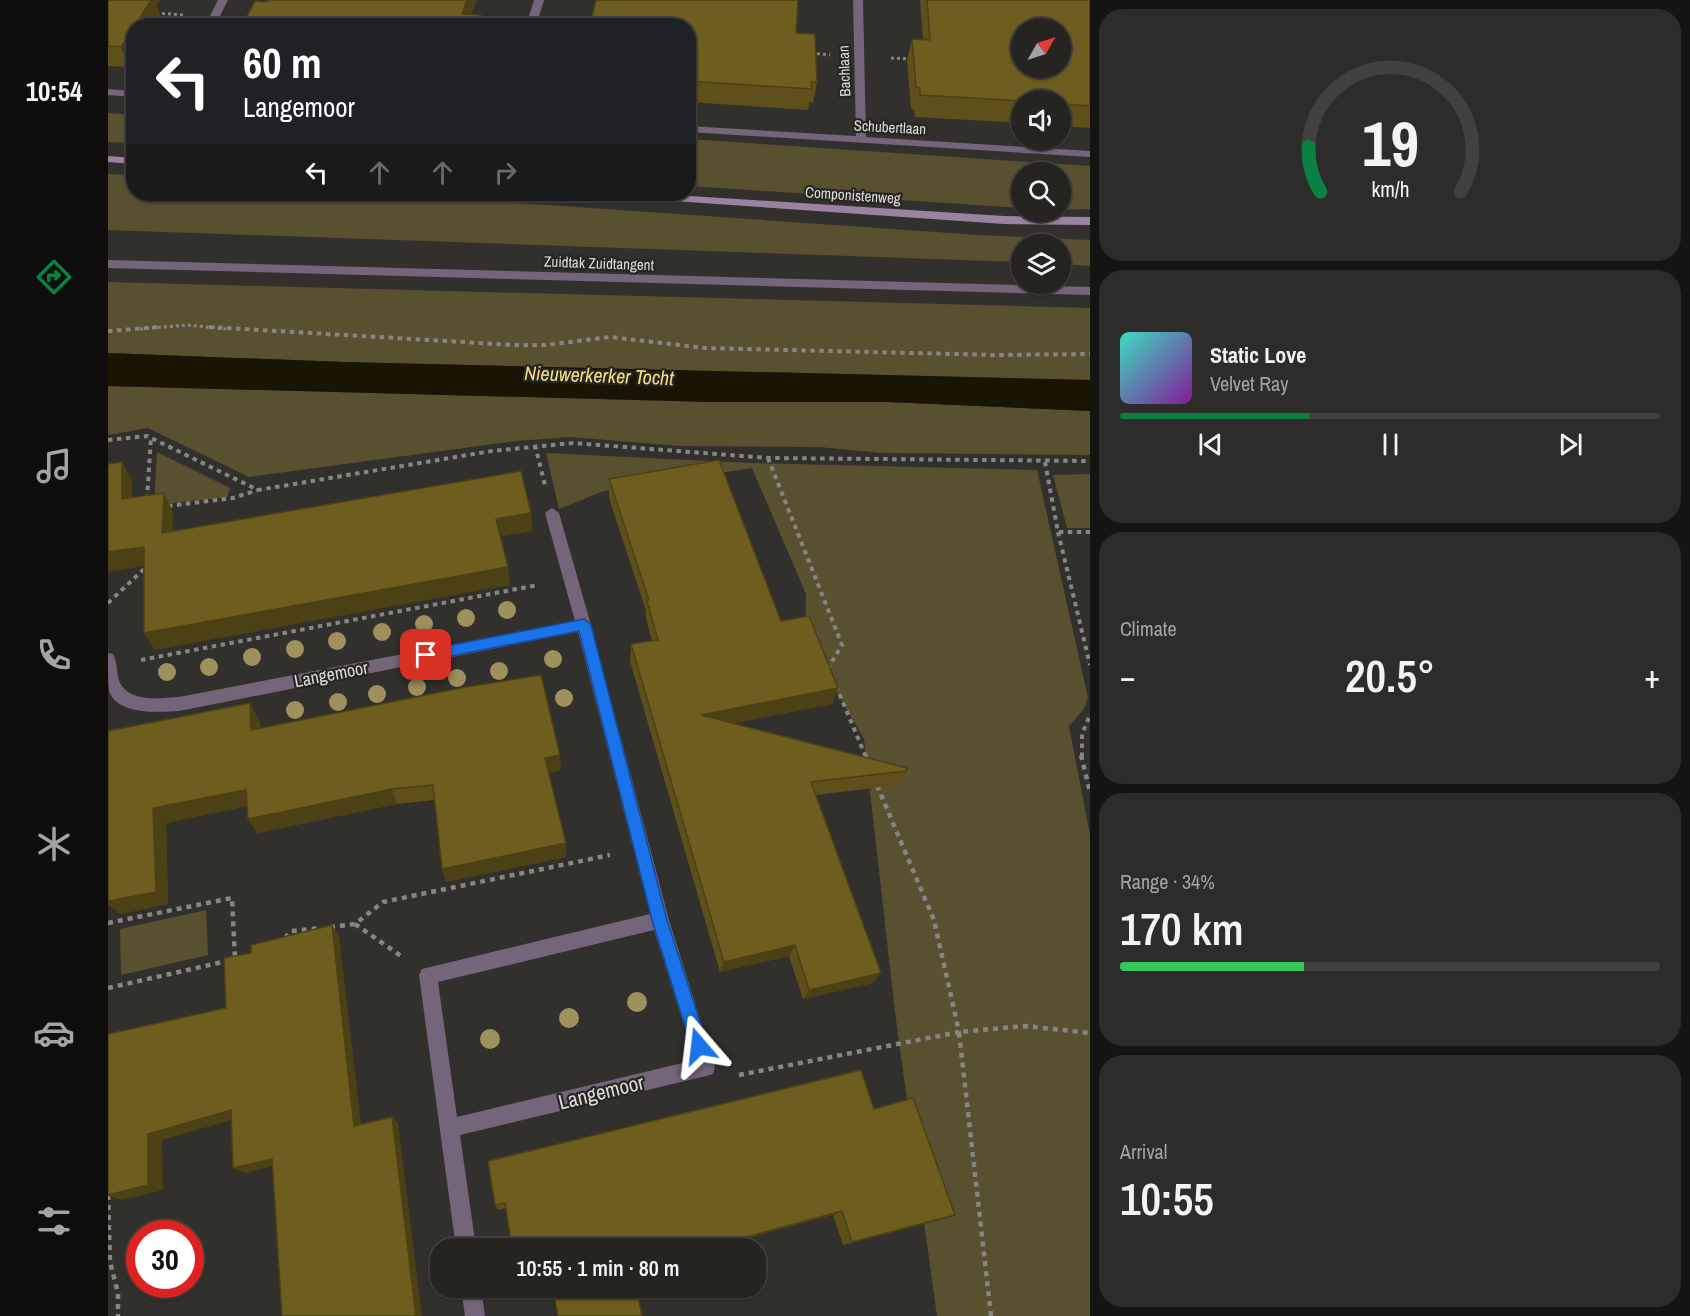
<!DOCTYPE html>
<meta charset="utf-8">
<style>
body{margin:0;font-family:"Archivo Narrow",sans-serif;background:#2d2c2a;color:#f1f3f6;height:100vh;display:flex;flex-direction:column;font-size:22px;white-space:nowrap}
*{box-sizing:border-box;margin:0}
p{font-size:20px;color:#a3a4a5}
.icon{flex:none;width:33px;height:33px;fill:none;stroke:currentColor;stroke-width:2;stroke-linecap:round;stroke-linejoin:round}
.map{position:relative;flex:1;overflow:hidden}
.sheet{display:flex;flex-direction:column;gap:9px;padding:9px;background:#141412;width:600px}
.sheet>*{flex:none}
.hud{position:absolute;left:18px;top:18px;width:570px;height:183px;border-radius:24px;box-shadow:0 2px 4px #0004,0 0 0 2px #42413f;background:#202124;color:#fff;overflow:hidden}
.needle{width:39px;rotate:51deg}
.tools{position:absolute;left:903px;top:18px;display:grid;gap:12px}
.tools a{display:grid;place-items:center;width:60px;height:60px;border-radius:50%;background:#252421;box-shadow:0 2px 4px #0004,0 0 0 2px #42413f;font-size:30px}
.speed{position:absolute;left:18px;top:1220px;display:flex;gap:12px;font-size:30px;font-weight:700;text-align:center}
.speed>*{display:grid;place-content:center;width:78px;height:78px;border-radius:50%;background:#252421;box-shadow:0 2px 4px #0004,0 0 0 2px #42413f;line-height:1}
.speed .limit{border:9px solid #d22;background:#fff;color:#111}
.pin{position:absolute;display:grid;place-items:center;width:51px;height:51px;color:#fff;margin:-26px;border-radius:12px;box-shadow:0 3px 9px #0006}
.me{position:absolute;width:66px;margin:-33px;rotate:343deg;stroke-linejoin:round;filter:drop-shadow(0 0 4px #0008)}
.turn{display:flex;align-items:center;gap:21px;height:126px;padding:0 18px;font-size:27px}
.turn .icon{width:78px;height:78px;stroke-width:2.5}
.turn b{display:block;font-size:42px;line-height:51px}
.lanes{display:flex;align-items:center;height:57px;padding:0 18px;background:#0003;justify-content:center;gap:30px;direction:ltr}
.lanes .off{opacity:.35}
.big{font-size:45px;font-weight:600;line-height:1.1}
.sheet .widget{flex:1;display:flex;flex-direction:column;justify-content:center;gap:9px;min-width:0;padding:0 21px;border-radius:24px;background:#2d2c2a}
.sheet .dial{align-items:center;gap:0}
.dial svg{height:156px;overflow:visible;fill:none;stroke:#42413f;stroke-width:7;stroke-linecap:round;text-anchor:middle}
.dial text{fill:#f1f3f6;stroke:none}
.song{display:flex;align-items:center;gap:18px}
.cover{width:72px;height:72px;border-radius:9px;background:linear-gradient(135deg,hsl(170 70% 55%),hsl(290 70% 35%))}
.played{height:6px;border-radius:3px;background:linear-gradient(90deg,#0b8043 35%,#42413f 35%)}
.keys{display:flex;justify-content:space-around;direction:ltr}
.heat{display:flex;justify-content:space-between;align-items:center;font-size:33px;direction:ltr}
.charge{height:9px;border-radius:4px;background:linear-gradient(90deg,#34c759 34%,#42413f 0)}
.trip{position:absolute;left:322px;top:1238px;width:336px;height:60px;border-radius:24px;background:#252421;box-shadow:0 2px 4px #0004,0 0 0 2px #42413f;font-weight:600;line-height:60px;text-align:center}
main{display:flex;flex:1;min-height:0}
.tabs{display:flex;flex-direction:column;width:108px;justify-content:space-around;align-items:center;background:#0f0e0d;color:#a3a4a5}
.tabs .icon{width:42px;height:42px}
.tabs .active{color:#0b8043}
.tabs b{font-size:27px;color:#f1f3f6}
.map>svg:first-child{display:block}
.green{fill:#59502f}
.water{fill:#191403}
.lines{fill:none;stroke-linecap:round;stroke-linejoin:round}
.path-far2{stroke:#878683;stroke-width:3;stroke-dasharray:3 3;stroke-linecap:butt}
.path-far1{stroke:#878683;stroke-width:4;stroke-dasharray:4.5 4.5;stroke-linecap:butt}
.path{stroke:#878683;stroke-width:4.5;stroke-dasharray:5 5;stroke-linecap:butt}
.service{fill:#75657a;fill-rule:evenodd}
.minor{fill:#75657a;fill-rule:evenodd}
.secondary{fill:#9b82a3;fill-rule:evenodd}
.tree{fill:#9e915e}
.wall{fill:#5e501a}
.shaded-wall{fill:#4c4115}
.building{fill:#6d5d1e;stroke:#4c4115;stroke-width:1.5;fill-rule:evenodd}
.route{fill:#1a73e8;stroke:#114b97;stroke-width:1.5}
.labels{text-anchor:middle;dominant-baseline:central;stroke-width:4.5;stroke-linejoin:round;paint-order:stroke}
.far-street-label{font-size:15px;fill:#deddda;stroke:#272623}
.street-label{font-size:18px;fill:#deddda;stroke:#272623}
.water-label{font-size:20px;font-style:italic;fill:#f6de84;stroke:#272623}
.near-street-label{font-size:21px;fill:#deddda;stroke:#272623}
</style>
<main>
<nav class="tabs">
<b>10:54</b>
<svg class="icon active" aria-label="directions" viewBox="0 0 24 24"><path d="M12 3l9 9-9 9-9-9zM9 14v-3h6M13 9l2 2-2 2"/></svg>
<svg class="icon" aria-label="music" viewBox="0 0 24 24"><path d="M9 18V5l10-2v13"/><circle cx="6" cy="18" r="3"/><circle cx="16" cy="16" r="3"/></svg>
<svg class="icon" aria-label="phone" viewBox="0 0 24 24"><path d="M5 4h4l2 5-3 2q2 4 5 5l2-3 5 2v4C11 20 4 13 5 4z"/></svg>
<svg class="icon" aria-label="climate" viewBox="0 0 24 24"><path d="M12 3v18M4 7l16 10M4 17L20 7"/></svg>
<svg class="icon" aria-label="car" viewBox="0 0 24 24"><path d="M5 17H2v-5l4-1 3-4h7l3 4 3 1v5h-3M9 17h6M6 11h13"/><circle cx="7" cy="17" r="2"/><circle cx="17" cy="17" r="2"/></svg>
<svg class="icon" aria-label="filters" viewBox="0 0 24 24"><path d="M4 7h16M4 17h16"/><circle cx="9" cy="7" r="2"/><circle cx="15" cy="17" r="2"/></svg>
</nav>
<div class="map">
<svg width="982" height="1316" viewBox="0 0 982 1316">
<rect width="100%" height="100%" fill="#31302c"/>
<path class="green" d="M0,113L25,115V143L0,142Z
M581,139L982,166V209L953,210L952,172H914L913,208L581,186Z
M0,174L25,175L26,194H280L871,235L982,240V266L953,264L952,244H914L913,262L0,230Z
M0,282L982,308V380L236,362L0,353Z
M0,386L603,402H780L982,411V455L774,453L711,447L572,446L463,437L408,441L141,477L40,428L0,435Z
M49,452L122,488L119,497L46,505Z
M438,453L643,463L929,470L980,698L976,709L961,726L982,835V1316H829L788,1020L756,739L697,637L698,594L644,468L496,491L451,509Z
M982,474V528H959L945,475Z
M98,910L100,955L13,975L12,929Z"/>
<path class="water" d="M0,353L236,362L982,380V411L780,402H603L0,386Z"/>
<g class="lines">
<path class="path-far2" d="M48,13L76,15
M703,53L722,55
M783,58L802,59
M32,329L79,325L118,329"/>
<path class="path-far1" d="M101,327L406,345H438L502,337L597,348L887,355L982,354
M0,331L52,327
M0,440L39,436L150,490L384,451L465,443L660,458L982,461
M427,445L437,485
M660,458L734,645L720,668L722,671
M937,462L950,532H982
M39,499L43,437
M60,506L125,498L150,490
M950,532L982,665
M0,603L35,570V563
M33,660L430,585
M728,686L758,757
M974,757V734L982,715"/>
<path class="path" d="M757,755L759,760
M973,755L982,792
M0,923L124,898L127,959
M247,924L293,956
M222,927L247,924L275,902L502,855
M177,938L183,931L214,928
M0,988L119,961
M631,1075L851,1032L826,920L768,783
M0,1195L2,1262L10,1293V1316
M883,1316L851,1032L917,1026L982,1033"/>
<path class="service" d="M0,260L982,287V295L0,268Z"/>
<path class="minor" d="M110,0H120L107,26H97Z
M426,0H436L428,26H418Z
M745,0H755L758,137L982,151V157L580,132V126L748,136Z
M0,89L26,91V97L0,95Z
M444,508L451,513L483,625L561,920L607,1067L605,1074L598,1076L352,1135L368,1248H348L311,975L314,969L542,914L470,632L71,711C51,712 10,716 1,691C0,681 0,664 0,653L5,654C10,663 8,674 12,683C23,703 52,698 71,697L467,621L437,513ZM546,930L587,1060L349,1117L330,982Z
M353,1287H373L377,1316H357Z"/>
<path class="secondary" d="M0,156L26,158V164L0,162Z
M502,194H551L896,216L982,217V225L896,224L507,197Z"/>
</g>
<g class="tree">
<circle cx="399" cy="610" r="9"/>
<circle cx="358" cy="618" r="9"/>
<circle cx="316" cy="624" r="9"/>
<circle cx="274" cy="632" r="9"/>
<circle cx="229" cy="641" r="9"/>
<circle cx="187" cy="649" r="9"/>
<circle cx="144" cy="657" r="9"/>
<circle cx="445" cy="659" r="9"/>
<circle cx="101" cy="667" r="9"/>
<circle cx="391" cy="671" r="9"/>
<circle cx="59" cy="672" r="9"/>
<circle cx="349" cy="678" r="9"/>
<circle cx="309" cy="687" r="9"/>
<circle cx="269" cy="694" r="9"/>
<circle cx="456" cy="698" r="9"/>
<circle cx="230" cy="702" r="9"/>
<circle cx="187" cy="710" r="9"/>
<circle cx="529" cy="1002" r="10"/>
<circle cx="461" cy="1018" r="10"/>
<circle cx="382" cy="1039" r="10"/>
</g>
<path class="wall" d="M0,0L49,5L52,16L46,26H26V60L21,67L0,66Z
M812,0H982V128L952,126V100H914V123L807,117L806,109H803L799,60L804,39L815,40Z
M580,26L688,33L709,82L705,103L701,102L700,110L580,102Z
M501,479L673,621L730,688L724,704L626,723L798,771L791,785L708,795L765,983L695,999L681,956L612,972L522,661L523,644L544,641L538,618V611L501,498Z
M151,720L152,728L453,770L440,773L458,857L338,882L327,800L289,804L149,833L140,819L139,806L58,823L60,904L12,914L0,904V731Z
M766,1109L835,1219L735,1245L725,1215L398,1208L390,1210L387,1205Z"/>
<path class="shaded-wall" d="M37,0H52L49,5L52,16L46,26H27Z
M359,0H369L359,26L354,14Z
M373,15L374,26H370Z
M26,27V60L21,67L13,47Z
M14,462L24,480V517L14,499Z
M56,493L65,511L64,551L54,533Z
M423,513L425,531L391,537L388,519Z
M36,547L46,564L0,572V552Z
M400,567L402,585L47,650L36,633Z
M730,688L724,704L591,730L593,715Z
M142,703L151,720L152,746L143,730Z
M452,755L453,770L438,773L437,758Z
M284,789L289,804L149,833L140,819Z
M138,790L147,804L58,823L60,904L12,914L0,904V901L45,808Z
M458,843V857L338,882L334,869Z
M224,925L231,936L254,1132L246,1126Z
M687,945L681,956L612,972L616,962Z
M773,973L765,983L695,999L701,990Z
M123,1110L134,1117L54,1140L55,1190L14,1200L0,1196L40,1134Z
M284,1117L290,1123L314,1316H308Z
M164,1159L174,1164L137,1173L125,1168Z
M734,1211L725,1215L605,1248H598Z
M847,1215L835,1219L735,1245L744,1242Z
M445,1289L447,1290L415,1298L412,1297Z"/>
<path class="building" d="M0,0H43L27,26H26V27L13,47L0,46Z
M160,0H359L354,14L373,15L370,26H134L147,1L159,2Z
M488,0H690L688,33L707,34L709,82H703L704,89L580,81V26H468L469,20L483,21Z
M819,0H982V106L952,104V100H914V101L812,95V88L808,87L804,39L822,40ZM914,28H952V68H914Z
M611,460L673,621L701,616L730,688L593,715L799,768L798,771L703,782L773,973L701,990L687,945L616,962L523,644L550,640L539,601L541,600L501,479Z
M14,462V499L56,493L54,533L413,471L423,513L388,519L400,567L36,633V547L0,552V464Z
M433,675L452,755L437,758L458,843L334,869L325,785L284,789L140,819L138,790L45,808L48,892L0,901V731L142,703L143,730L358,687Z
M224,925L246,1126L284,1117L308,1316H174L164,1159L125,1168L123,1110L40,1134V1185L0,1195V1034L118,1008L116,958L143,953V945Z
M753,1070L766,1109L805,1098L847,1215L744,1242L734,1211L598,1248H404L397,1203L387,1205L380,1161Z
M411,1287H528L534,1316H450L445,1289L412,1297Z"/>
<path class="route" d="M476,619L483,625L559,920L600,1046L597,1052L591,1054L585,1052L583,1046L544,920L471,631L318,661L312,655L318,650Z"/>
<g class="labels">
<g class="far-street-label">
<text transform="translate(736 71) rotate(-92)">Bachlaan</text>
<text transform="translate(782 127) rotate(3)">Schubertlaan</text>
<text transform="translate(745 195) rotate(4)">Componistenweg</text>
<text transform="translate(491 263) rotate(2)">Zuidtak Zuidtangent</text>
</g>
<g class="street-label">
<text transform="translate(223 674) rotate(-11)">Langemoor</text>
</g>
<g class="water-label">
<text transform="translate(491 375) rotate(2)">Nieuwerkerker Tocht</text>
</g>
<g class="near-street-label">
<text transform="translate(493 1092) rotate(-14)">Langemoor</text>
</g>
</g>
</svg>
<div class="tools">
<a><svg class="needle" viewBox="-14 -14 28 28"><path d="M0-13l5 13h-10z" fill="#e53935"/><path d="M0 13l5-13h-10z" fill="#a3a4a5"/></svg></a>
<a><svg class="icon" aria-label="sound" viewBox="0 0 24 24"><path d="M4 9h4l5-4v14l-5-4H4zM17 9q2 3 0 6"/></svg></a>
<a><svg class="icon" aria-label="search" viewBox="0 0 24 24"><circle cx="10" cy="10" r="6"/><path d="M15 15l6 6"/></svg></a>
<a><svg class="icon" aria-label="layers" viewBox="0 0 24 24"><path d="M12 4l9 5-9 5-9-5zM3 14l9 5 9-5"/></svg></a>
</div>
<div class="speed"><div class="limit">30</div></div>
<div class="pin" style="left:318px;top:655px;background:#d93025"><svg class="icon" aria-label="arrive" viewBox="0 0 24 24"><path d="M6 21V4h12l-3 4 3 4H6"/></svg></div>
<svg class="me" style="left:591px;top:1046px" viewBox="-20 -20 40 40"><path d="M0-17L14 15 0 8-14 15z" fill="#1a73e8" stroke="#fff" stroke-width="4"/></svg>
<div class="trip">10:55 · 1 min · 80 m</div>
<div class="hud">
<div class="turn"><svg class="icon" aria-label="left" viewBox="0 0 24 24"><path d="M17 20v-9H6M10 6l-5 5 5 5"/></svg><div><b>60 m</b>Langemoor</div></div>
<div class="lanes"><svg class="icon" aria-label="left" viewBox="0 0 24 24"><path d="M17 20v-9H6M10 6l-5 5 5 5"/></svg><svg class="icon off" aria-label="ahead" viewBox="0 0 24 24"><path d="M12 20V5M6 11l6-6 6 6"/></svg><svg class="icon off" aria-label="ahead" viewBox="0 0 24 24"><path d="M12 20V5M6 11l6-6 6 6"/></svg><svg class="icon off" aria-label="right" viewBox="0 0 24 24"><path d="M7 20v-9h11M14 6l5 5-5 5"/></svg></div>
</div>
</div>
<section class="sheet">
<div class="widget dial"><svg viewBox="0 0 100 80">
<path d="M14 69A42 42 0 1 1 86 69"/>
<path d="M14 69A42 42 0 0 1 8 46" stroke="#0b8043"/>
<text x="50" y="56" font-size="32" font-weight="700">19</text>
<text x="50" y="72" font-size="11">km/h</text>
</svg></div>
<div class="widget">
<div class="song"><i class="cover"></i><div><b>Static Love</b><p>Velvet Ray</p></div></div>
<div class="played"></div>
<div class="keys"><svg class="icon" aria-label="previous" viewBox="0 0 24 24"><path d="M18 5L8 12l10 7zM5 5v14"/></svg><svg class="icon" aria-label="pause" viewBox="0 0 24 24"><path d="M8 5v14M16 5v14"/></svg><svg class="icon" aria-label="next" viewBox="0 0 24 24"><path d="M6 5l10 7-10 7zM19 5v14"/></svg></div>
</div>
<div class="widget"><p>Climate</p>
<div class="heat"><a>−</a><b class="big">20.5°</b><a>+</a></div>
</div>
<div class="widget"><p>Range · 34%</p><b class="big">170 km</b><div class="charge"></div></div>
<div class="widget"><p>Arrival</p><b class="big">10:55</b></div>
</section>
</main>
